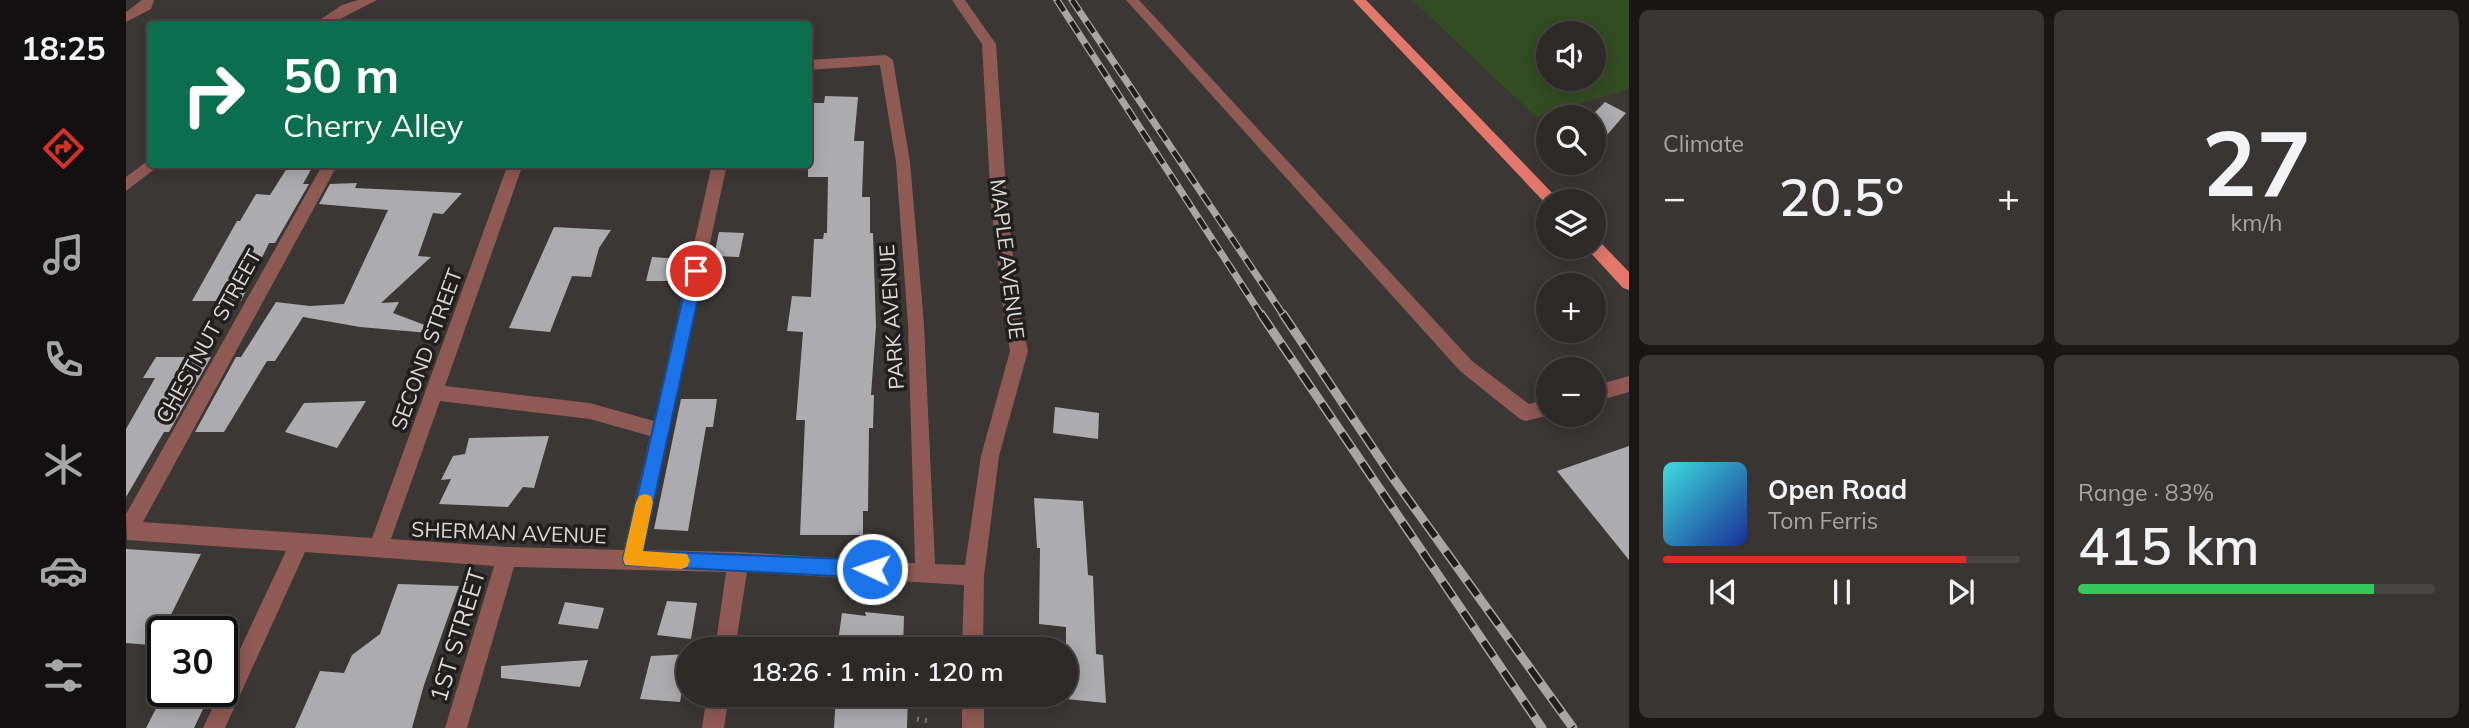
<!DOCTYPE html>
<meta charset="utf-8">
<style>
body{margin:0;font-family:Mulish,sans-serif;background:#383533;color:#f1f3f6;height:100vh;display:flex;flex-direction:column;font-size:26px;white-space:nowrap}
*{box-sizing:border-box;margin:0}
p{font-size:23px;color:#a6a6a7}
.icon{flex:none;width:38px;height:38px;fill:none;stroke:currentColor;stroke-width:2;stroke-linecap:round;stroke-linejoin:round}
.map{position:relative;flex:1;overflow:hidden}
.details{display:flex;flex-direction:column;gap:10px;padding:10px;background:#181715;width:840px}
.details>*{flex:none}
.top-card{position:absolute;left:21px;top:21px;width:665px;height:147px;border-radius:7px;box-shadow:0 4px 18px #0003,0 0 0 2px #484544;background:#0b6e4f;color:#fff;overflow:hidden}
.tools{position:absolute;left:1410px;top:21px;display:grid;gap:14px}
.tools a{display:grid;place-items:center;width:70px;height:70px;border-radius:50%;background:#2c2927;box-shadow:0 4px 18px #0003,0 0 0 2px #484544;font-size:35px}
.speed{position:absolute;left:21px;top:616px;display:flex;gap:14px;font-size:35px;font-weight:700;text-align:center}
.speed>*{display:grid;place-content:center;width:91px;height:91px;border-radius:50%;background:#2c2927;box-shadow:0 4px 18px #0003,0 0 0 2px #484544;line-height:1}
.speed .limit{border:4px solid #111;border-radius:10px;background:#fff;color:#111}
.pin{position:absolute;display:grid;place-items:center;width:60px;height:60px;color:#fff;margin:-30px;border:4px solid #fff;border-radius:50%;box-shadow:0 2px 7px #0007}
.me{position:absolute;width:77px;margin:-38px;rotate:273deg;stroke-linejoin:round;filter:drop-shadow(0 0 5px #0008)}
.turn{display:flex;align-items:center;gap:24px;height:147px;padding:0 21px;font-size:32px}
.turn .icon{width:91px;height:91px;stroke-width:2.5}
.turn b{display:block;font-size:49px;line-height:60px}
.big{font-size:52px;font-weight:600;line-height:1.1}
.details .card{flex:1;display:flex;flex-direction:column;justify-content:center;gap:10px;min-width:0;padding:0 24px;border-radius:10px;background:#383533}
.details .dial{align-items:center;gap:0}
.dial b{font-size:91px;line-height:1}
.song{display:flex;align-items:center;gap:21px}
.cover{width:84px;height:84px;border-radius:10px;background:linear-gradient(135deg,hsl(180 70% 55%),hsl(230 70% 35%))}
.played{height:7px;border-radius:4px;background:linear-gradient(90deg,#d93025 85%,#484544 85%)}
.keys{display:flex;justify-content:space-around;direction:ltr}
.heat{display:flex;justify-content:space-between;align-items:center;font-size:38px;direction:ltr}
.charge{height:10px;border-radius:5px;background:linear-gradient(90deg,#34c759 83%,#484544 0)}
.details .tiles{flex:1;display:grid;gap:10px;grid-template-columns:repeat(2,1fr)}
.trip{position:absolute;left:550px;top:637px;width:402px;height:70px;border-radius:35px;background:#2c2927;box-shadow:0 4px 18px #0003,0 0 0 2px #484544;font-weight:600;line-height:70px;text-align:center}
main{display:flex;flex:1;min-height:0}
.dock{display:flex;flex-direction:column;width:126px;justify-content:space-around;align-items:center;background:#121010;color:#a6a6a7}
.dock .icon{width:49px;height:49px}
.dock .current{color:#d93025}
.dock b{font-size:32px;color:#f1f3f6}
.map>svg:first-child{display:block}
.green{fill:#334c22;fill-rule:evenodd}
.building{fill:#acacb0}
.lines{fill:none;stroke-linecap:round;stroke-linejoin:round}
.path{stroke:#7c7977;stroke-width:5;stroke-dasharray:2 6;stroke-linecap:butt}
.minor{fill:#8f5a53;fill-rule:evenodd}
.major{fill:#e3776b;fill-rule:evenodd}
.rail-far1-casing{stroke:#a8a6a3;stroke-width:7}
.rail-casing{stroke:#a8a6a3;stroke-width:9}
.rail-far1{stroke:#201f1d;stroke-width:4.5;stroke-dasharray:13;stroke-linecap:butt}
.rail{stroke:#201f1d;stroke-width:6;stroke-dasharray:18;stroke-linecap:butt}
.route{fill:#1a73e8;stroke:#114b97;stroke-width:2}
.slow{fill:#f59e0b}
.labels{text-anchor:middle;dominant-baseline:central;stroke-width:7;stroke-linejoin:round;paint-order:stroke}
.street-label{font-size:21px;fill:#dbd9d7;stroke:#201f1d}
.near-street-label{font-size:24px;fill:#dbd9d7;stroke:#201f1d}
</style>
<main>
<nav class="dock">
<b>18:25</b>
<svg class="icon current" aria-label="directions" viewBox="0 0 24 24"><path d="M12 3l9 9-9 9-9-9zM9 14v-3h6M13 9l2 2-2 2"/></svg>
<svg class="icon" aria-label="music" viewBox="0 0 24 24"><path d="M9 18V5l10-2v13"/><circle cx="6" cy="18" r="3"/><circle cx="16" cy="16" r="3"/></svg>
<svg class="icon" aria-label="phone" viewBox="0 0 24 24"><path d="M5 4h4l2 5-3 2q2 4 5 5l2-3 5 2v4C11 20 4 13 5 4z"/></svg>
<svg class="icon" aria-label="climate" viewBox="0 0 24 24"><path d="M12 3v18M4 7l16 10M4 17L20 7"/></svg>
<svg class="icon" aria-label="car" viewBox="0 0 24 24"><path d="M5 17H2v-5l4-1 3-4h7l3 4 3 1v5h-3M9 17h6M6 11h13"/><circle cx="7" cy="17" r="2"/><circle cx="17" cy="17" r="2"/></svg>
<svg class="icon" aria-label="filters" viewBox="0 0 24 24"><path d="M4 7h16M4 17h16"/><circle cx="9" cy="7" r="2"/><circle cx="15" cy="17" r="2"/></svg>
</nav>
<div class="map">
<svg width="1503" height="728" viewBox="0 0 1503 728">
<rect width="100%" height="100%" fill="#3a3734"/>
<path class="green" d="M1286,0H1503V89L1410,117ZM1423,33H1468V79H1423Z"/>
<path class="building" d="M699,96L732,97L728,141H738L736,197H744V233H747L750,326L745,395H748L747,428H743L742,511H737V535H674L679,420H670L677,332L661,331L666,296L685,297L688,239H697L698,233H701L702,177H682V103H698Z
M1479,102L1500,113L1468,150V113Z
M163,165L187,166L177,184H183L149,243H143L115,301H66L111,221H114L130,194L144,195Z
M231,183L229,188L336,193L317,214L307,213L292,256L305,257L255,303L273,302L267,313L304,327L303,333L234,327L177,317L149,361H141L98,432H69L110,357H115L150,302L184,306L218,304L262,210L193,204L204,184Z
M428,227L485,230L473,248L465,277L446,276L424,332L383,328Z
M593,232L618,233L613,257L588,256Z
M526,257L555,259L546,281H520Z
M30,357H85L43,432H38L0,497V429L29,378H17Z
M555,399H591L587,427H580L562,531L528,529Z
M240,401L211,448L159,432L178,403Z
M929,407L973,413L972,439L927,433Z
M423,436L408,488L397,487L382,507L313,504L325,479L315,480L327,456L339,454L343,438Z
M1503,446V560L1431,471Z
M908,498L957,501L962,575L967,576L970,654L977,655L980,703L940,699V627L913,624L914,548H911Z
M0,549L75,554L37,631V646L0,643Z
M272,584L333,586L298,685L286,728H169L194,671L218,673L226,655L254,634Z
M541,601L571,603L565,639L531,635Z
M439,602L478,608L472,629L432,624Z
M739,612L778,616L777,649H711L716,613L740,616Z
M562,654L554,702L514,699L525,656Z
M462,660L454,687L375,678V666Z
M39,691H73L67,704L79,705L68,728H20Z
M710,695H782L781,728H708Z"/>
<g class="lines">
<path class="path" d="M791,719L803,721"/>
<path class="minor" d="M16,0H28L25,9L0,22V12Z
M232,0H251L204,24H188L216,5Z
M826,0H839L870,44L881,205L894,317L902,351L873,456L858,576L857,649H836L838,585L621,572L609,649H589L600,572L388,567L341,728H319L368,566L179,552L99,728H77L160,551L1,540L0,514L197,164H212L17,522L246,538L382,164H397L319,386L464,403L528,421L586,164H601L518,550L612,552L789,563L782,324L770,162L754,65L682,70V60L760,55L767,60L784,162L798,324L809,564L839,565L855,456L884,351L878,317L865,205L856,44ZM314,401L464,419L524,436L498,550L381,547L265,539Z
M1000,0H1013L1346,361L1403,404L1423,399L1424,415L1400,421L1394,419L1334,371Z
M24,159V164H32L30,168L0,191V177Z
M1503,376V392L1468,402V386Z
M581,695H603L598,728H576Z
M836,695H858V728H836Z"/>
<path class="major" d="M1227,0H1240L1434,201H1423V206L1421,205Z
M1468,240L1474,242L1503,272V290L1497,288L1462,250L1460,247H1468Z"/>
<defs>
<path id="rail-far1" d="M931,0L1136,316
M946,0L1158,316"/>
<path id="rail" d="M1135,314L1416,728
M1157,314L1267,478L1447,728"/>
</defs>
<use href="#rail-far1" class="rail-far1-casing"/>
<use href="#rail" class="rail-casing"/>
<use href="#rail-far1" class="rail-far1"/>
<use href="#rail" class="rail"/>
</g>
<path class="route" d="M570,265L578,271L517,551L746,560L752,563L755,569L752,576L746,578L499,565L497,559L563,271Z"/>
<path class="slow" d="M519,494L525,496L527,502L517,551L561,554L564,561L561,567L555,569L499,565L497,559L510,502L513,496Z"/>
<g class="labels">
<g class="street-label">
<text transform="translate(882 259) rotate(83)">MAPLE AVENUE</text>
<text transform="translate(765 317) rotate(-94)">PARK AVENUE</text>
<text transform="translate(82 336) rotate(-61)">CHESTNUT STREET</text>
<text transform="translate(300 349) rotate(-70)">SECOND STREET</text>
<text transform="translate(383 532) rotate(2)">SHERMAN AVENUE</text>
</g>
<g class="near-street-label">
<text transform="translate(331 635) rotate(-73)">1ST STREET</text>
</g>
</g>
</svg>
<div class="tools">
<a><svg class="icon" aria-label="sound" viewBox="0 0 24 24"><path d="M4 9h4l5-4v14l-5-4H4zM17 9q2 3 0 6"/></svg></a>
<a><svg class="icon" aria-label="search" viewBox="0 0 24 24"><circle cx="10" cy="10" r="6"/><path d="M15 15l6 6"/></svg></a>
<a><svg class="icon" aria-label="layers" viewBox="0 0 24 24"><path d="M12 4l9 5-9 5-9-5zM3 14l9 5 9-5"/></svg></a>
<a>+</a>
<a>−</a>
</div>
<div class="speed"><div class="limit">30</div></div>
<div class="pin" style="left:570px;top:271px;background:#d93025"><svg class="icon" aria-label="arrive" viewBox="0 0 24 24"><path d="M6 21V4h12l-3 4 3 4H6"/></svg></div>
<svg class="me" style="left:746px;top:569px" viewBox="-20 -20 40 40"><circle r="17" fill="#1a73e8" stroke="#fff" stroke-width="3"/><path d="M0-11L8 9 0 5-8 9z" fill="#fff"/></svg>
<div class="trip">18:26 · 1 min · 120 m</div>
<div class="top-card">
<div class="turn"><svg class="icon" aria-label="right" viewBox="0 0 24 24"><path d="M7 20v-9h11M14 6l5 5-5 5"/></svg><div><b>50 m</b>Cherry Alley</div></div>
</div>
</div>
<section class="details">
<div class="tiles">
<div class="card"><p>Climate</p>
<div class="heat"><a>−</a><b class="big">20.5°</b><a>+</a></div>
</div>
<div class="card dial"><b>27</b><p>km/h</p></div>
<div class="card">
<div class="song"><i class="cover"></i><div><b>Open Road</b><p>Tom Ferris</p></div></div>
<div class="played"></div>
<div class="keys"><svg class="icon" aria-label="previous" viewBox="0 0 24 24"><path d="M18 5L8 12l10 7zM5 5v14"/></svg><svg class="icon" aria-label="pause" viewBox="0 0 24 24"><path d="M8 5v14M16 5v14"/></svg><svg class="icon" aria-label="next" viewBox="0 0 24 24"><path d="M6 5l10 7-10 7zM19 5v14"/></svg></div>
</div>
<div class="card"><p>Range · 83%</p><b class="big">415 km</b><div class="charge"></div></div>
</div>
</section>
</main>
